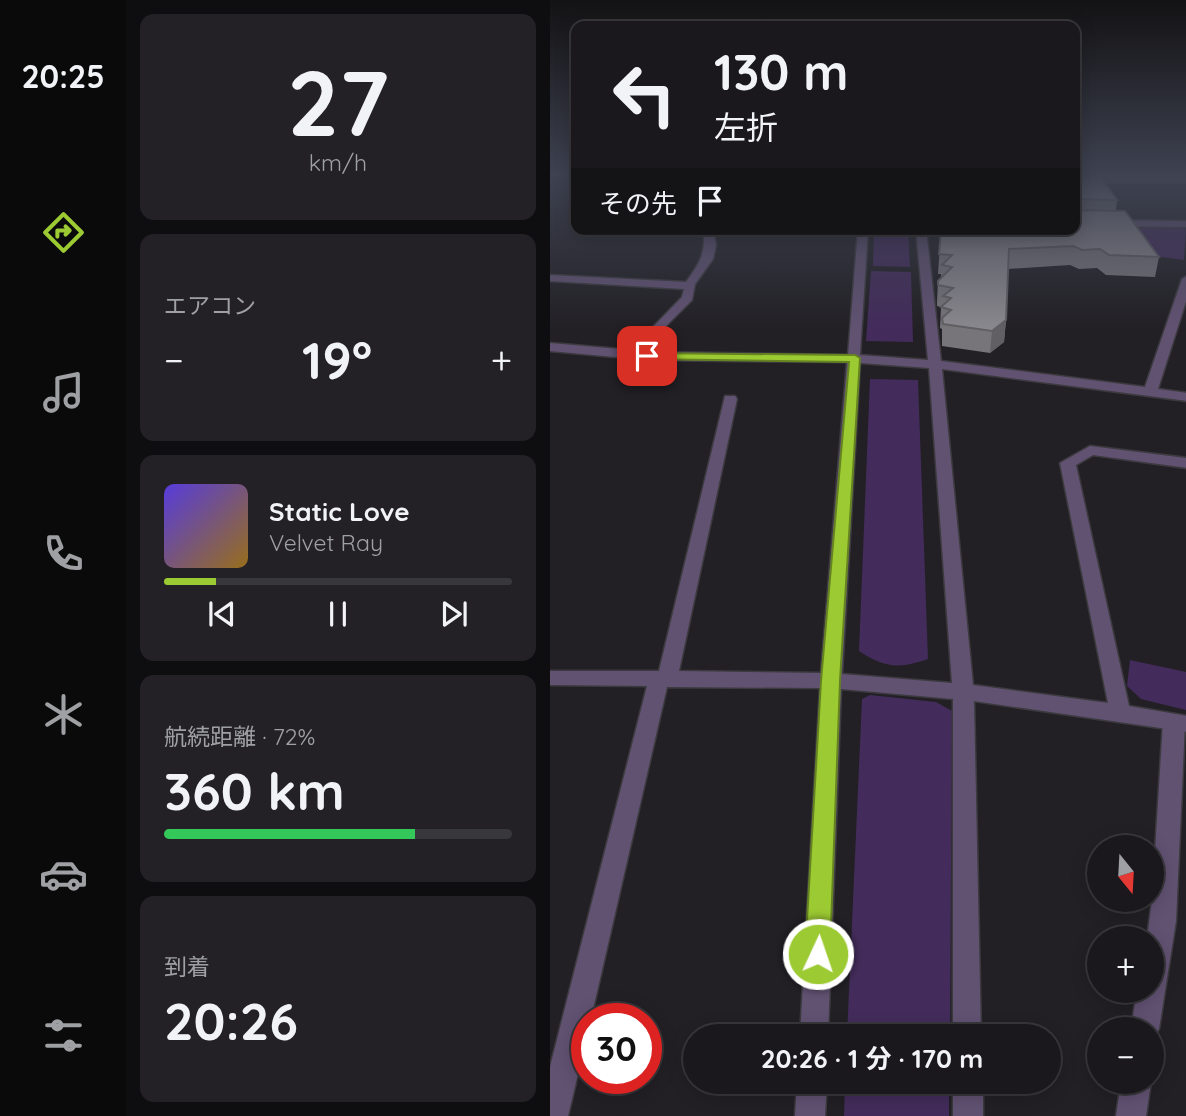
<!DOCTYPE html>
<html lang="ja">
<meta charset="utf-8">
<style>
body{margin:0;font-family:Quicksand,"Noto Sans JP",sans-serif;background:#232125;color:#f1f3f6;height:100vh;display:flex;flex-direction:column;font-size:26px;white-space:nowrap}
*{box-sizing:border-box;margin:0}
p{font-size:23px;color:#9fa0a3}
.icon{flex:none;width:38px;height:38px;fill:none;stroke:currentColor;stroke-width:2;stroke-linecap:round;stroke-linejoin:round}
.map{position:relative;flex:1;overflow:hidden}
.side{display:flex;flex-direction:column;gap:14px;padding:14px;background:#0e0d0f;width:424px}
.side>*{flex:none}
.hud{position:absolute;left:21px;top:21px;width:509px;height:214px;border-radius:14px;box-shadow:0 4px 18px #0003,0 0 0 2px #38373b;background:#1a181c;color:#f1f3f6;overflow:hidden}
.needle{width:46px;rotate:162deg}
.controls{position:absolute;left:537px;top:835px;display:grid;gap:14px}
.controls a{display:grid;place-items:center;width:77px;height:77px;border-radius:50%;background:#1a181c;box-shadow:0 4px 18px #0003,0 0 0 2px #38373b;font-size:35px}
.speed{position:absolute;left:21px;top:1003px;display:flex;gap:14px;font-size:35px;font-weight:700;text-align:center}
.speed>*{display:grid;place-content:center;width:91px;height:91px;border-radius:50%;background:#1a181c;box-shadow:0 4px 18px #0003,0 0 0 2px #38373b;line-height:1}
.speed .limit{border:10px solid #d22;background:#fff;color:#111}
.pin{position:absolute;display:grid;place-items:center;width:60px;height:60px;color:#fff;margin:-30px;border-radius:14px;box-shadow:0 4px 10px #0006}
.me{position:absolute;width:77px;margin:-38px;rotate:3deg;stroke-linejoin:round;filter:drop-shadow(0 0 5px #0008)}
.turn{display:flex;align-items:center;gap:24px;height:147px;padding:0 28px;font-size:32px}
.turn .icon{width:91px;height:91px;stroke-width:2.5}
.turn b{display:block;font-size:49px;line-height:60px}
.then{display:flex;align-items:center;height:66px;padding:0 28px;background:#0003;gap:14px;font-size:26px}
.big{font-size:52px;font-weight:700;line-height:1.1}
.side .widget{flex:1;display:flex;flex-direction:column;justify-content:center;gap:10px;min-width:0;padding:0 24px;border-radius:14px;background:#232125}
.side .dial{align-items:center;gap:0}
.dial b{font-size:91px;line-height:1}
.song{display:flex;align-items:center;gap:21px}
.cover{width:84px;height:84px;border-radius:10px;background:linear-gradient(135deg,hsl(250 70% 55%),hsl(40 70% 35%))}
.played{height:7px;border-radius:4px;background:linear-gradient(90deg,#9cca32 15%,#38373b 15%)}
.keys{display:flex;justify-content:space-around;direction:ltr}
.heat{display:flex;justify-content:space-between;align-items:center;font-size:38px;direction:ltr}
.charge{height:10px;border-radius:5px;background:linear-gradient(90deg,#34c759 72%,#38373b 0)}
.trip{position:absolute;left:133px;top:1024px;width:378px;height:70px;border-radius:35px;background:#1a181c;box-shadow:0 4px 18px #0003,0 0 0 2px #38373b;font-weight:700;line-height:70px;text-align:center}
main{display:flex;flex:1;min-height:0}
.tab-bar{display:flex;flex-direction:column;width:126px;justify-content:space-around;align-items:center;background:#0a0a0b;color:#9fa0a3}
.tab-bar .icon{width:49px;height:49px}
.tab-bar .on{color:#9cca32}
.tab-bar b{font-size:32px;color:#f1f3f6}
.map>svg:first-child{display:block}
.green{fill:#432c5b}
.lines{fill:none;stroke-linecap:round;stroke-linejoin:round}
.service-casing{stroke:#3c3a3f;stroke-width:3}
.minor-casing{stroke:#3c3a3f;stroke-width:3}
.service{fill:#615272;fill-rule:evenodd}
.minor{fill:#615272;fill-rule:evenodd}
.wall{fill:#77757a}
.shaded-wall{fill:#615f63}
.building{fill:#8a888e;stroke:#615f63;stroke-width:2}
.route{fill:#9cca32;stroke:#658320;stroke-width:2}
</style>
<main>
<nav class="tab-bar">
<b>20:25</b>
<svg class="icon on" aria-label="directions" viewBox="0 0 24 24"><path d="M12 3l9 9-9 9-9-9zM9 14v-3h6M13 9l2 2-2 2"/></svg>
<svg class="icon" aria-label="music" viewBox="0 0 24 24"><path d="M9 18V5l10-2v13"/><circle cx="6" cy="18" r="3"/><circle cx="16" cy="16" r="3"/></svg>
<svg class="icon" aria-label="phone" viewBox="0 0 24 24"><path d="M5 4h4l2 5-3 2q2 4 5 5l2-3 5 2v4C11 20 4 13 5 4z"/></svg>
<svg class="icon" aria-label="climate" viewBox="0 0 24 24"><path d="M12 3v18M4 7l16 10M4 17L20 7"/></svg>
<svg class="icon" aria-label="car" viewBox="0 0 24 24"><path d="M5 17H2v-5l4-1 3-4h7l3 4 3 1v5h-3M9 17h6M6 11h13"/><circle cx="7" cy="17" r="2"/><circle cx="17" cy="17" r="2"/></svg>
<svg class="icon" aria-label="filters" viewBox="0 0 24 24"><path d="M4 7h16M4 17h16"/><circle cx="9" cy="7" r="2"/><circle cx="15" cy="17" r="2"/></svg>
</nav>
<section class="side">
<div class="widget dial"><b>27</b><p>km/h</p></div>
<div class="widget"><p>エアコン</p>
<div class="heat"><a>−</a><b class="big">19°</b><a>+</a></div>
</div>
<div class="widget">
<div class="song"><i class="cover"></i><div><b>Static Love</b><p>Velvet Ray</p></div></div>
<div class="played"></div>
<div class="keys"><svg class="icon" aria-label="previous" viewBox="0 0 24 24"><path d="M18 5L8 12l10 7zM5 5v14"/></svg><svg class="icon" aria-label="pause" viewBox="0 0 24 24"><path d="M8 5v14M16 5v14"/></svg><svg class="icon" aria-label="next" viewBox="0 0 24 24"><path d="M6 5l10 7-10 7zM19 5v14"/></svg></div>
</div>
<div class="widget"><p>航続距離 · 72%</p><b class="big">360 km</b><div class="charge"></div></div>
<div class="widget"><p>到着</p><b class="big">20:26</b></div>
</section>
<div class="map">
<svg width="637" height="1116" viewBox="0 0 637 1116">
<rect width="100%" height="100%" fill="#222025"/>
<path class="green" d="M525,226L627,227L636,229L634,260L444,234L445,229H525Z
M324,229H358L360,267L323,266Z
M321,271L361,272L363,342L316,341Z
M320,379L368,380L378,659C349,669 335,668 309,651Z
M580,660L636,672V710L591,699L577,686Z
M320,695L386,702L402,711L400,1036H297L312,699Z
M295,1082H399V1116H294Z"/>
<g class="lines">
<defs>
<path id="service" d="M555,173H563L567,179L560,181Z
M624,714L632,716L635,722L626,921L609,1029L602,1040V1029H581L587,990H602V938H597L602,900L613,722L616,716Z
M571,1082H601L596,1116H566Z"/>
<path id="minor" d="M525,176L637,177V183L525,182Z
M525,220L637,221V227L525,226Z
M153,229H163L166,245L163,259L145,284L142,300L114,328L105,352L298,355L308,229H318L310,355L378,360L366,229H376L391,361L595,387L632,279L637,276V298L608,389L637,393V401L392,369L423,685L558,703L510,463L540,446L637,458V468L543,455L526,465L579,706L637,716V732L424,701L431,1036H403V699L291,689L278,1036H250L270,688L117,687L41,1018H37V1036L18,1116H0V1067L97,686L0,685V671H109L175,396H185L187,399L129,671L271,673L297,362L97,360L0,351V343L93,351L103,327L132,297L134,289L0,281V275L136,282C149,264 157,253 153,229ZM310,363L379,368L402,683L292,674Z
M247,1082H277L275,1116H245Z
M403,1082H433V1116H403Z"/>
</defs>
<use href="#service" class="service-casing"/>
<use href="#minor" class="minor-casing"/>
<use href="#service" class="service"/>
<use href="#minor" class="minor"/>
</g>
<path class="wall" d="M525,176L567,200L566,211L609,257L605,277L556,275L547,268L529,269L520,265L458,269L456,320L454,342L440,353L392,346V329L390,328L391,307L387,306V302L388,281L391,278V274H388L391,229Z"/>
<path class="shaded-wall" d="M456,320L454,342L440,353L442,331Z"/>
<path class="building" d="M525,176H550L567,200L528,199L525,202Z
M525,203L526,210L575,211L609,257L559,255L550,249L532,250L523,246L459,249L456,320L442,331L393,324L392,318L401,310L391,307L401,298L393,296L403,288L388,285V281L402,267L392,265L402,255L389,254L391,229H525Z"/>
<linearGradient id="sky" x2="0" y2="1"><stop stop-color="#131214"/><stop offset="0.53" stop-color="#3e4251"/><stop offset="1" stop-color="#3e4251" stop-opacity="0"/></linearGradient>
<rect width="637" height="329" fill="url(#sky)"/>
<path class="route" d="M93,353L305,355L310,358L290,681L280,954L276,962L268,966L259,962L255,954L271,681L299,362L97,359L91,356Z"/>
</svg>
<div class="controls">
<a><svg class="needle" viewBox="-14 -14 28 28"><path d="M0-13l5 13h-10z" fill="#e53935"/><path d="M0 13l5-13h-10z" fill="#9fa0a3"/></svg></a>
<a>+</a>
<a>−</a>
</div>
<div class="speed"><div class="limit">30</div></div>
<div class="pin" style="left:97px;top:356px;background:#d93025"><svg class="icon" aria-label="arrive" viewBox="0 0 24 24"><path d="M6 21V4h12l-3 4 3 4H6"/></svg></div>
<svg class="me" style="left:268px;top:954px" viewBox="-20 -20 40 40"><circle r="17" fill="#9cca32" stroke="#fff" stroke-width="3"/><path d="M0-11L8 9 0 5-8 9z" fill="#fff"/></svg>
<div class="trip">20:26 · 1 分 · 170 m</div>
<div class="hud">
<div class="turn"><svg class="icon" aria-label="left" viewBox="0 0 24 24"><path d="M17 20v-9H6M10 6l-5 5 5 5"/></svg><div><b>130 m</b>左折</div></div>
<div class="then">その先<svg class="icon" aria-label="arrive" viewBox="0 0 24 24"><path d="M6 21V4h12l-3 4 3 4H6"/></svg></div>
</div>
</div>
</main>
